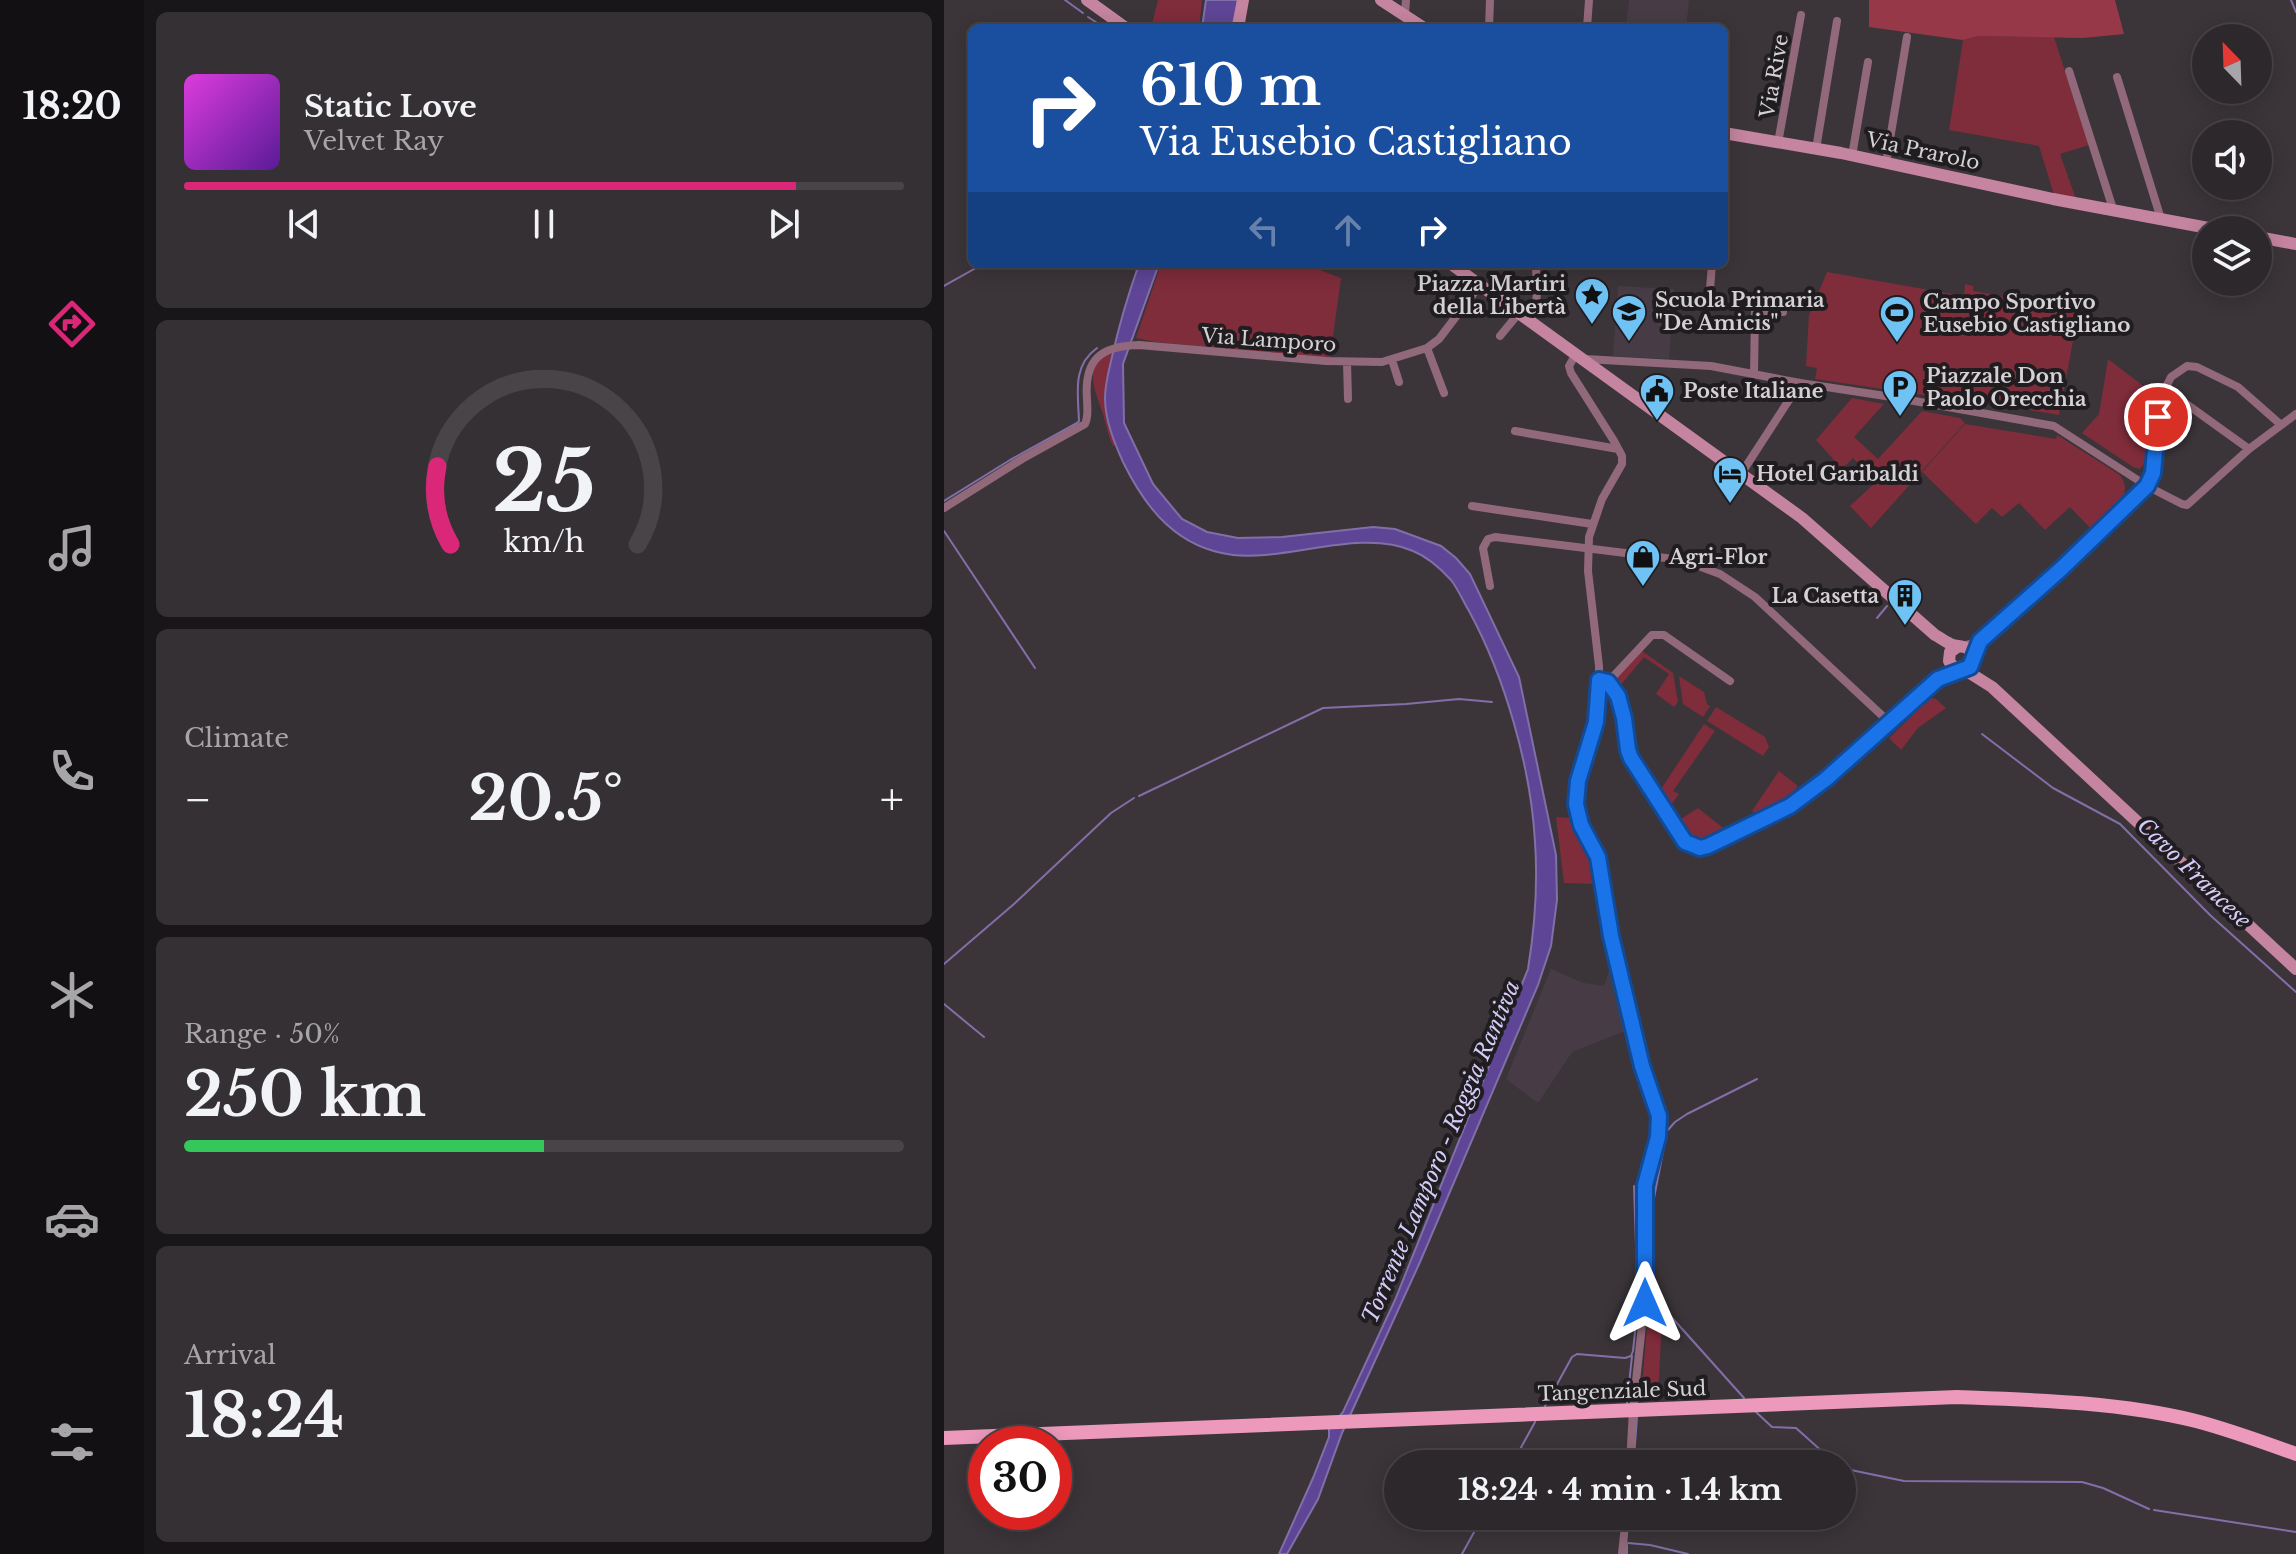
<!DOCTYPE html>
<meta charset="utf-8">
<style>
body{margin:0;font-family:"Libre Baskerville",serif;background:#343034;color:#f1f3f6;height:100vh;display:flex;flex-direction:column;font-size:30px;white-space:nowrap}
*{box-sizing:border-box;margin:0}
p{font-size:26px;color:#a6a6a9}
.icon{flex:none;width:44px;height:44px;fill:none;stroke:currentColor;stroke-width:2;stroke-linecap:round;stroke-linejoin:round}
.map{position:relative;flex:1;overflow:hidden}
.drawer{display:flex;flex-direction:column;gap:12px;padding:12px;background:#181618;width:800px}
.drawer>*{flex:none}
.top-card{position:absolute;left:24px;top:24px;width:760px;height:244px;border-radius:12px;box-shadow:0 4px 20px #0003,0 0 0 2px #484448;background:#1a4fa0;color:#fff;overflow:hidden}
.needle{width:52px;rotate:337deg}
.tools{position:absolute;left:1248px;top:24px;display:grid;gap:16px}
.tools a{display:grid;place-items:center;width:80px;height:80px;border-radius:50%;background:#2c282c;box-shadow:0 4px 20px #0003,0 0 0 2px #484448;font-size:40px}
.speed{position:absolute;left:24px;top:1426px;display:flex;gap:16px;font-size:40px;font-weight:700;text-align:center}
.speed>*{display:grid;place-content:center;width:104px;height:104px;border-radius:50%;background:#2c282c;box-shadow:0 4px 20px #0003,0 0 0 2px #484448;line-height:1}
.speed .limit{border:12px solid #d22;background:#fff;color:#111}
.pin{position:absolute;display:grid;place-items:center;width:68px;height:68px;color:#fff;margin:-34px;border:4px solid #fff;border-radius:50%;box-shadow:0 2px 8px #0007}
.me{position:absolute;width:88px;margin:-44px;rotate:0deg;stroke-linejoin:round;filter:drop-shadow(0 0 6px #0008)}
.turn{display:flex;align-items:center;gap:28px;height:168px;padding:0 40px;font-size:36px}
.turn .icon{width:104px;height:104px;stroke-width:2.5}
.turn b{display:block;font-size:56px;line-height:68px}
.lanes{display:flex;align-items:center;height:76px;padding:0 40px;background:#0003;justify-content:center;gap:40px;direction:ltr}
.lanes .off{opacity:.35}
.big{font-size:60px;font-weight:700;line-height:1.1}
.drawer .card{flex:1;display:flex;flex-direction:column;justify-content:center;gap:12px;min-width:0;padding:0 28px;border-radius:12px;background:#343034}
.drawer .dial{align-items:center;gap:0}
.dial svg{height:208px;overflow:visible;fill:none;stroke:#484448;stroke-width:7;stroke-linecap:round;text-anchor:middle}
.dial text{fill:#f1f3f6;stroke:none}
.song{display:flex;align-items:center;gap:24px}
.cover{width:96px;height:96px;border-radius:12px;background:linear-gradient(135deg,hsl(300 70% 55%),hsl(270 70% 35%))}
.played{height:8px;border-radius:4px;background:linear-gradient(90deg,#db2777 85%,#484448 85%)}
.keys{display:flex;justify-content:space-around;direction:ltr}
.heat{display:flex;justify-content:space-between;align-items:center;font-size:44px;direction:ltr}
.charge{height:12px;border-radius:6px;background:linear-gradient(90deg,#34c759 50%,#484448 0)}
.trip{position:absolute;left:440px;top:1450px;width:472px;height:80px;border-radius:40px;background:#2c282c;box-shadow:0 4px 20px #0003,0 0 0 2px #484448;font-weight:700;line-height:80px;text-align:center}
main{display:flex;flex:1;min-height:0}
.tab-bar{display:flex;flex-direction:column;width:144px;justify-content:space-around;align-items:center;background:#121012;color:#a6a6a9}
.tab-bar .icon{width:56px;height:56px}
.tab-bar .active{color:#db2777}
.tab-bar b{font-size:36px;color:#f1f3f6}
.map>svg:first-child{display:block}
.built{fill:#473c45}
.green{fill:#7f2c3b}
.forest{fill:#973849}
.water{fill:#5e4596;stroke:#816fa8;stroke-width:2}
.lines{fill:none;stroke-linecap:round;stroke-linejoin:round}
.stream{stroke:#816fa8;stroke-width:2}
.street{stroke:#92697a;stroke-width:8}
.secondary{stroke:#c5849f;stroke-width:12}
.primary{stroke:#ec99bb;stroke-width:14}
.route-casing{stroke:#114b97;stroke-width:20}
.route{stroke:#1a73e8;stroke-width:14}
.labels{text-anchor:middle;dominant-baseline:central;stroke-width:8;stroke-linejoin:round;paint-order:stroke}
.street-label{font-size:20px;fill:#d4d0d3;stroke:#201d20}
.poi-label{font-size:20px;font-weight:bold;fill:#d4d0d3;stroke:#201d20;text-anchor:start}
.water-label{font-size:22px;font-style:italic;fill:#d5cbf8;stroke:#201d20}
</style>
<main>
<nav class="tab-bar">
<b>18:20</b>
<svg class="icon active" aria-label="directions" viewBox="0 0 24 24"><path d="M12 3l9 9-9 9-9-9zM9 14v-3h6M13 9l2 2-2 2"/></svg>
<svg class="icon" aria-label="music" viewBox="0 0 24 24"><path d="M9 18V5l10-2v13"/><circle cx="6" cy="18" r="3"/><circle cx="16" cy="16" r="3"/></svg>
<svg class="icon" aria-label="phone" viewBox="0 0 24 24"><path d="M5 4h4l2 5-3 2q2 4 5 5l2-3 5 2v4C11 20 4 13 5 4z"/></svg>
<svg class="icon" aria-label="climate" viewBox="0 0 24 24"><path d="M12 3v18M4 7l16 10M4 17L20 7"/></svg>
<svg class="icon" aria-label="car" viewBox="0 0 24 24"><path d="M5 17H2v-5l4-1 3-4h7l3 4 3 1v5h-3M9 17h6M6 11h13"/><circle cx="7" cy="17" r="2"/><circle cx="17" cy="17" r="2"/></svg>
<svg class="icon" aria-label="filters" viewBox="0 0 24 24"><path d="M4 7h16M4 17h16"/><circle cx="9" cy="7" r="2"/><circle cx="15" cy="17" r="2"/></svg>
</nav>
<section class="drawer">
<div class="card">
<div class="song"><i class="cover"></i><div><b>Static Love</b><p>Velvet Ray</p></div></div>
<div class="played"></div>
<div class="keys"><svg class="icon" aria-label="previous" viewBox="0 0 24 24"><path d="M18 5L8 12l10 7zM5 5v14"/></svg><svg class="icon" aria-label="pause" viewBox="0 0 24 24"><path d="M8 5v14M16 5v14"/></svg><svg class="icon" aria-label="next" viewBox="0 0 24 24"><path d="M6 5l10 7-10 7zM19 5v14"/></svg></div>
</div>
<div class="card dial"><svg viewBox="0 0 100 80">
<path d="M14 69A42 42 0 1 1 86 69"/>
<path d="M14 69A42 42 0 0 1 9 39" stroke="#db2777"/>
<text x="50" y="56" font-size="32" font-weight="700">25</text>
<text x="50" y="72" font-size="11">km/h</text>
</svg></div>
<div class="card"><p>Climate</p>
<div class="heat"><a>−</a><b class="big">20.5°</b><a>+</a></div>
</div>
<div class="card"><p>Range · 50%</p><b class="big">250 km</b><div class="charge"></div></div>
<div class="card"><p>Arrival</p><b class="big">18:24</b></div>
</section>
<div class="map">
<svg width="1352" height="1554" viewBox="0 0 1352 1554">
<rect width="100%" height="100%" fill="#3b353a"/>
<path class="built" d="M685,0H745L742,28H682Z
M674,286L730,289L725,359L669,356Z
M669,957L686,1029L628,1052L594,1103L562,1079L607,969L639,983L660,986Z"/>
<path class="green" d="M214,0H258L255,28H207Z
M1034,36L1110,37L1145,145L1116,154L1132,199L1110,195L1095,146L1005,130L1019,40Z
M217,264H360L397,278L386,358L211,342L192,338Z
M883,272L1020,296L1021,284L1029,286V291L1135,310L1115,415L1008,397L994,395L993,397L871,379L873,368L862,366L865,315Z
M169,353C160,392 160,406 171,445L169,446C164,435 162,425 159,414C151,390 137,364 169,353Z
M1164,359L1206,391L1201,463L1196,469L1189,467L1138,433L1155,414Z
M908,398L940,404L910,437L934,459L978,411L1016,418L1021,423L927,528L906,506L933,481L925,472L929,468V462L925,459L914,463L909,458L898,469L872,440Z
M1021,424L1112,439L1113,435L1176,475L1179,480L1181,486L1180,498L1147,529L1126,507L1101,530L1075,503L1058,517L1048,508L1032,524L978,472Z
M698,651L729,673L734,702L730,707L712,694L725,674L700,657L676,686L669,680Z
M735,676L760,692L763,704L766,706L759,717L739,704Z
M986,698L992,699L1002,708L974,728L957,750L945,738Z
M772,707L821,737L825,747L819,756L763,721Z
M760,724L771,731L729,791L735,794L725,808L717,796V789Z
M835,771L854,786L841,802L815,816L808,811Z
M754,808L783,831C755,843 753,849 732,822Z
M612,817L627,818C640,839 654,858 654,884L620,883Z
M705,1303L718,1317L714,1398H697Z"/>
<path class="forest" d="M925,0H1171L1180,34L1139,38L1034,36L1019,40L925,27Z"/>
<path class="water" d="M262,0H294L288,28H258Z
M195,264H215L179,364L180,423L209,484L238,519L263,532L294,538L338,537L429,527L451,529L497,546L512,558L526,574L575,677L612,855L613,900L607,946L594,985L476,1262L398,1433L374,1499L343,1554H335L369,1478L385,1437V1429L399,1412L451,1300L584,969C591,926 594,885 591,842C587,768 561,677 525,611C519,601 514,589 507,580C496,568 484,557 469,551C417,528 343,561 289,555C233,548 202,509 179,462C170,442 161,420 161,398C161,384 165,370 168,357C175,325 184,295 195,264Z"/>
<g class="lines">
<path class="stream" d="M121,0L139,13
M1347,0L1352,12
M144,17L161,28
M0,286L39,264
M0,501L66,460L133,423L135,421C134,393 128,366 153,348
M0,531L91,668
M933,618L943,606
M1038,734L1109,788L1176,824L1266,915L1352,992
M195,796L379,708L462,704L515,699L548,702
M0,964L70,904L167,813L190,798
M0,1004L40,1037
M800,1398L714,1302L710,1287V1198L723,1131L731,1122L743,1114L813,1079
M683,1403L688,1356
M601,1406L628,1357L633,1354L681,1358L687,1356L689,1351L694,1303L690,1186
M812,1412L828,1427L852,1428L881,1454L896,1464
M690,1458L693,1417
M568,1464L591,1422
M898,1466L902,1469L960,1481L1138,1482L1159,1488L1205,1509
M1210,1510L1352,1532
M684,1543L706,1545L744,1554
M683,1545V1554
M518,1554L539,1516"/>
<path class="street" d="M461,14L462,0
M545,28L546,0
M643,28L645,0
M1125,71L1169,209
M1173,77L1217,219
M834,143L857,15
M872,149L893,21
M908,156L924,62
M942,163L963,37
M766,289L768,264
M586,321C596,306 592,281 592,264
M556,336L575,313
M483,348L500,393
M632,354L625,366L627,373L670,441L678,456V464L658,499L645,537L644,571L655,666V699L652,722L634,781L632,804L637,825L654,857L663,920L698,1066L715,1116L714,1137L701,1185L700,1209L702,1287L689,1410L686,1464
M641,359L767,366L856,383L948,397L1110,426L1203,486L1238,504L1243,505L1305,449L1352,414
M448,360L455,382
M403,362L404,399
M810,374L811,311L839,312
M1241,403L1305,449
M571,431L674,449
M797,474L856,383
M528,506L648,524
M0,508L78,459L141,424C145,415 143,408 143,399C140,360 156,346 195,345L382,361L438,362L483,348L495,339L536,285
M546,586L539,548L544,539L551,537L738,560L776,574L811,597L945,722
M1018,646L1036,641L1041,636L1117,569L1203,486L1209,473L1218,395L1227,377L1243,366L1253,367L1294,387L1336,424
M655,680L664,682C684,704 676,733 687,758L736,836L741,842L750,847L764,846L846,806L882,779L994,679L1014,670
M664,682L708,635H720L786,681
M678,1554L682,1516"/>
<path class="secondary" d="M143,0L182,28
M437,0L480,28
M294,28L299,0
M780,133L897,153L1109,199L1275,230
M1314,237L1352,244
M507,264L858,518L991,635C997,638 1003,643 1009,645C1013,646 1019,646 1023,648C1034,654 1028,665 1021,670L1010,668L1005,661L1006,652L1013,647
M1021,670L1048,687L1352,969"/>
<path class="primary" d="M0,1438L1013,1397C1093,1400 1174,1402 1252,1421C1286,1430 1319,1442 1352,1454"/>
</g>
<g class="lines">
<defs>
<path id="route" d="M701,1303V1185L714,1137L715,1116L698,1066L667,936L654,857L637,825L632,804L634,781L652,722L655,680L664,682L674,696L680,718L684,750L687,758L741,842L756,848L764,846L846,806L882,779L994,679L1026,667L1036,641L1117,569L1203,486L1209,473L1214,417"/>
</defs>
<use href="#route" class="route-casing"/>
<use href="#route" class="route"/>
</g>
<defs>
<symbol id="sight-pin" viewBox="-11 -11 22 30"><path d="M0 17L-7.5 6A9.5 9.5 0 1 1 7.5 6Z" fill="#6fc2f4" stroke="#201d20"/><path d="M0-6L1.8-2.2L6-1.7L2.9 1.2L3.7 5.4L0 3.3L-3.7 5.4L-2.9 1.2L-6-1.7L-1.8-2.2Z" fill="#111"/></symbol>
<symbol id="school-pin" viewBox="-11 -11 22 30"><path d="M0 17L-7.5 6A9.5 9.5 0 1 1 7.5 6Z" fill="#6fc2f4" stroke="#201d20"/><path d="M0-5L7-2L0 1L-7-2ZM-4 1L0 2.5L4 1V4Q0 6-4 4Z" fill="#111"/></symbol>
<symbol id="stadium-pin" viewBox="-11 -11 22 30"><path d="M0 17L-7.5 6A9.5 9.5 0 1 1 7.5 6Z" fill="#6fc2f4" stroke="#201d20"/><path d="M0-5a6.5 5 0 1 0 0 10a6.5 5 0 1 0 0-10ZM-3.5-1.8h7v3.6h-7Z" fill="#111"/></symbol>
<symbol id="parking-pin" viewBox="-11 -11 22 30"><path d="M0 17L-7.5 6A9.5 9.5 0 1 1 7.5 6Z" fill="#6fc2f4" stroke="#201d20"/><path d="M-3.5-5.5H1a3.5 3.5 0 0 1 0 7H-1V5.5H-3.5ZM-1-3.4V-.6H.8a1.4 1.4 0 0 0 0-2.8Z" fill="#111"/></symbol>
<symbol id="civic-pin" viewBox="-11 -11 22 30"><path d="M0 17L-7.5 6A9.5 9.5 0 1 1 7.5 6Z" fill="#6fc2f4" stroke="#201d20"/><path d="M-.6-6.5H3V-4.5H.6V-3L4-1V1h2V6H-6V1h2V-1L-.6-3ZM-1.2 2.5V6h2.4V2.5Z" fill="#111"/></symbol>
<symbol id="hotel-pin" viewBox="-11 -11 22 30"><path d="M0 17L-7.5 6A9.5 9.5 0 1 1 7.5 6Z" fill="#6fc2f4" stroke="#201d20"/><path d="M-6-4.5h1.5V1H6V5H4.5V3h-9V5H-6ZM-4 0a1.8 1.8 0 1 1 3.6 0ZM.5 0V-2.5h3Q6-2.5 6 0Z" fill="#111"/></symbol>
<symbol id="shop-pin" viewBox="-11 -11 22 30"><path d="M0 17L-7.5 6A9.5 9.5 0 1 1 7.5 6Z" fill="#6fc2f4" stroke="#201d20"/><path d="M-5-2.5h2.3a2.7 3.5 0 0 1 5.4 0H5L5.5 6h-11ZM-1.5-2.5h3a1.5 2.3 0 0 0-3 0Z" fill="#111"/></symbol>
<symbol id="building-pin" viewBox="-11 -11 22 30"><path d="M0 17L-7.5 6A9.5 9.5 0 1 1 7.5 6Z" fill="#6fc2f4" stroke="#201d20"/><path d="M-4-6H4V6H1V3H-1V6H-4ZM-2.5-4.3h1.7v1.8h-1.7ZM.8-4.3h1.7v1.8H.8ZM-2.5-1h1.7V.8h-1.7ZM.8-1h1.7V.8H.8Z" fill="#111"/></symbol>
</defs>
<g fill-rule="evenodd">
<use href="#sight-pin" x="628" y="275" width="40" height="54"/>
<use href="#school-pin" x="665" y="292" width="40" height="54"/>
<use href="#stadium-pin" x="933" y="293" width="40" height="54"/>
<use href="#parking-pin" x="936" y="367" width="40" height="54"/>
<use href="#civic-pin" x="693" y="371" width="40" height="54"/>
<use href="#hotel-pin" x="766" y="454" width="40" height="54"/>
<use href="#shop-pin" x="679" y="537" width="40" height="54"/>
<use href="#building-pin" x="941" y="576" width="40" height="54"/>
</g>
<g class="labels">
<g class="street-label">
<text transform="translate(830 76) rotate(-80)">Via Rive</text>
<text transform="translate(979 151) rotate(12)">Via Prarolo</text>
<text transform="translate(325 340) rotate(4)">Via Lamporo</text>
<text transform="translate(678 1391) rotate(-2)">Tangenziale Sud</text>
</g>
<g class="poi-label">
<text x="622" y="284" text-anchor="end">Piazza Martiri<tspan x="622" dy="23">della Libertà</tspan></text>
<text x="711" y="300">Scuola Primaria<tspan x="711" dy="23">"De Amicis"</tspan></text>
<text x="979" y="302">Campo Sportivo<tspan x="979" dy="23">Eusebio Castigliano</tspan></text>
<text x="982" y="376">Piazzale Don<tspan x="982" dy="23">Paolo Orecchia</tspan></text>
<text x="739" y="391">Poste Italiane</text>
<text x="812" y="474">Hotel Garibaldi</text>
<text x="725" y="557">Agri-Flor</text>
<text x="935" y="596" text-anchor="end">La Casetta</text>
</g>
<g class="water-label">
<text transform="translate(1250 873) rotate(44)">Cavo Francese</text>
<text transform="translate(497 1152) rotate(-67)">Torrente Lamporo - Roggia Rantiva</text>
</g>
</g>
</svg>
<div class="tools">
<a><svg class="needle" viewBox="-14 -14 28 28"><path d="M0-13l5 13h-10z" fill="#e53935"/><path d="M0 13l5-13h-10z" fill="#a6a6a9"/></svg></a>
<a><svg class="icon" aria-label="sound" viewBox="0 0 24 24"><path d="M4 9h4l5-4v14l-5-4H4zM17 9q2 3 0 6"/></svg></a>
<a><svg class="icon" aria-label="layers" viewBox="0 0 24 24"><path d="M12 4l9 5-9 5-9-5zM3 14l9 5 9-5"/></svg></a>
</div>
<div class="speed"><div class="limit">30</div></div>
<div class="pin" style="left:1214px;top:417px;background:#d93025"><svg class="icon" aria-label="arrive" viewBox="0 0 24 24"><path d="M6 21V4h12l-3 4 3 4H6"/></svg></div>
<svg class="me" style="left:701px;top:1303px" viewBox="-20 -20 40 40"><path d="M0-17L14 15 0 8-14 15z" fill="#1a73e8" stroke="#fff" stroke-width="4"/></svg>
<div class="trip">18:24 · 4 min · 1.4 km</div>
<div class="top-card">
<div class="turn"><svg class="icon" aria-label="right" viewBox="0 0 24 24"><path d="M7 20v-9h11M14 6l5 5-5 5"/></svg><div><b>610 m</b>Via Eusebio Castigliano</div></div>
<div class="lanes"><svg class="icon off" aria-label="left" viewBox="0 0 24 24"><path d="M17 20v-9H6M10 6l-5 5 5 5"/></svg><svg class="icon off" aria-label="ahead" viewBox="0 0 24 24"><path d="M12 20V5M6 11l6-6 6 6"/></svg><svg class="icon" aria-label="right" viewBox="0 0 24 24"><path d="M7 20v-9h11M14 6l5 5-5 5"/></svg></div>
</div>
</div>
</main>
